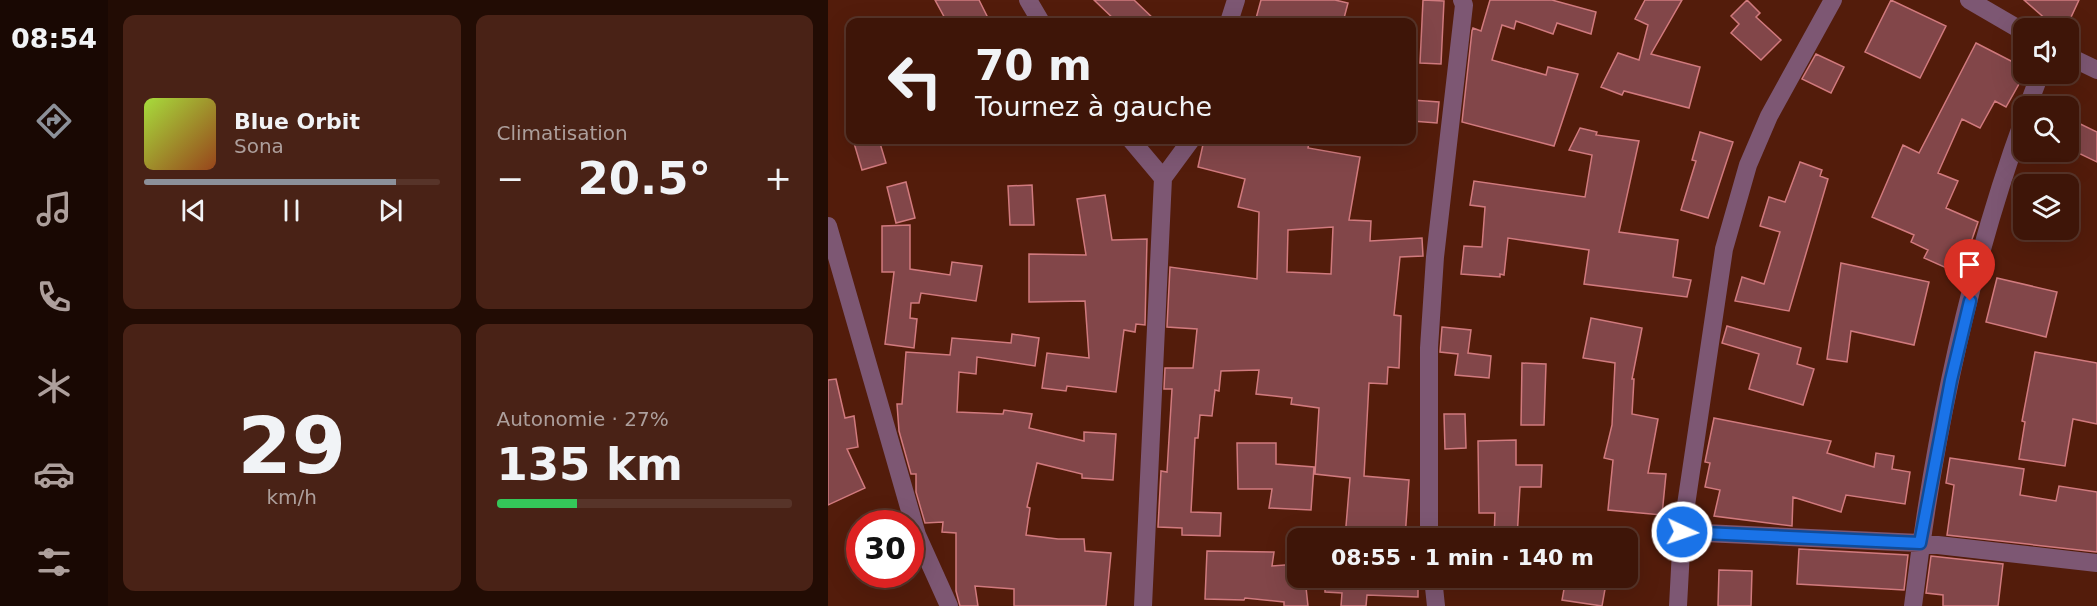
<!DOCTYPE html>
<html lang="fr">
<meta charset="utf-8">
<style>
body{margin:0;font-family:"DejaVu Sans",sans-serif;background:#492216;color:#f1f3f6;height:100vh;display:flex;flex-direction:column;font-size:22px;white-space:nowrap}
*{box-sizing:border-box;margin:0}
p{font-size:20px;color:#ad9f9c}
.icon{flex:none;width:33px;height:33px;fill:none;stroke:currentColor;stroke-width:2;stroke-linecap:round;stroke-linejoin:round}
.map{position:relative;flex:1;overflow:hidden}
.side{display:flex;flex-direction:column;gap:15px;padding:15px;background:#220c04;width:720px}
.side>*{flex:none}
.guide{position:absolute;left:18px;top:18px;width:570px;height:126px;border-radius:12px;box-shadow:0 6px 24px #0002,0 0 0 2px #573429;background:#3e1508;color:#f1f3f6;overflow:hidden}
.tools{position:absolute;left:1185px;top:18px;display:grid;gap:12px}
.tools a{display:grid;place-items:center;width:66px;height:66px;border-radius:12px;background:#3e1508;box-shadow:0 6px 24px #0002,0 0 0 2px #573429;font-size:30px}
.speed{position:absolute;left:18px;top:510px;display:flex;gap:12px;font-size:30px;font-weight:700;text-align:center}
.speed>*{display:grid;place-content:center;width:78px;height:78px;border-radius:50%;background:#3e1508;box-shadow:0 6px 24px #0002,0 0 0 2px #573429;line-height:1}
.speed .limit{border:9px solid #d22;background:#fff;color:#111}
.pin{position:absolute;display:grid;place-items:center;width:51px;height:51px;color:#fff;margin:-62px -26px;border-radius:50% 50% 50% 0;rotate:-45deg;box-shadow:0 0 6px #0007}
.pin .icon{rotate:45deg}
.me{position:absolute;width:66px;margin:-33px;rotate:93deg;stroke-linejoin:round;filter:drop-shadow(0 0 4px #0008)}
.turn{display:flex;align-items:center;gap:21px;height:126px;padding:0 30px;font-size:27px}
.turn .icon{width:78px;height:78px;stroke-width:2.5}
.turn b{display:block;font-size:42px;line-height:51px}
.big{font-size:45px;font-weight:800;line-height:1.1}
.side .widget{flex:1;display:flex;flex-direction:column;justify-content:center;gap:9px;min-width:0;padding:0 21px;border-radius:12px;background:#492216}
.side .dial{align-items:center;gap:0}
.dial b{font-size:78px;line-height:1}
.song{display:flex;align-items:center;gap:18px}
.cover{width:72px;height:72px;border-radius:9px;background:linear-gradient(135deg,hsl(80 70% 55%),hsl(20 70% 35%))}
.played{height:6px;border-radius:3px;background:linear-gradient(90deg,#8c9099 85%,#573429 85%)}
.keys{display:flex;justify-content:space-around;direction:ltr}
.heat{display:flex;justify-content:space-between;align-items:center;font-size:33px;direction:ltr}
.charge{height:9px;border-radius:4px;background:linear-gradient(90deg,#34c759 27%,#573429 0)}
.side .tiles{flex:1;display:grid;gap:15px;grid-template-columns:repeat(2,1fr)}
.trip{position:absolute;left:459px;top:528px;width:351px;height:60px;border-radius:12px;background:#3e1508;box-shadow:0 6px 24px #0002,0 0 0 2px #573429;font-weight:800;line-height:60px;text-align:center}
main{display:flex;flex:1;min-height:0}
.dock{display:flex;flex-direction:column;width:108px;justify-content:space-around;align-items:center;background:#190803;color:#ad9f9c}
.dock .icon{width:42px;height:42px}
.dock .on{color:#8c9099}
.dock b{font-size:27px;color:#f1f3f6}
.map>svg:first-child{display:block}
.building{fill:#824649;stroke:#d17a7e;stroke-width:1.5;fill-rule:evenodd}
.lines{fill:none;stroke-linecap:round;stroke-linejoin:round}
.minor{stroke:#7d5773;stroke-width:18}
.route-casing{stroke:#114b97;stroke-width:15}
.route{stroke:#1a73e8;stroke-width:10}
</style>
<main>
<nav class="dock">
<b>08:54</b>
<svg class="icon on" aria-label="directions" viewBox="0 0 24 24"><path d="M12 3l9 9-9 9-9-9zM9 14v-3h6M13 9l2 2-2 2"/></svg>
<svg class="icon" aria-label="music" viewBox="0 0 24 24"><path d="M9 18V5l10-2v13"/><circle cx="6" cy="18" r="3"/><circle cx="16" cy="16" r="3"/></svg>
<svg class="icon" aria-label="phone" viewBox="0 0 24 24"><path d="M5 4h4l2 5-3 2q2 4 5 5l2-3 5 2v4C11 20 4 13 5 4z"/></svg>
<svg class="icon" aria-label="climate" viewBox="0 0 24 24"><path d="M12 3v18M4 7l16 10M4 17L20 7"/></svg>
<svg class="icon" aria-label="car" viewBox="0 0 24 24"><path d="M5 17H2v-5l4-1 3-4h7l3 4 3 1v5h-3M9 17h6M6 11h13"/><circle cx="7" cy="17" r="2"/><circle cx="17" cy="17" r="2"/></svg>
<svg class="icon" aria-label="filters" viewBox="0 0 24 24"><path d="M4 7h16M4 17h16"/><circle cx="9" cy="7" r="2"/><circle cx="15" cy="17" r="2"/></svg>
</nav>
<section class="side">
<div class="tiles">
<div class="widget">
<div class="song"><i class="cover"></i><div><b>Blue Orbit</b><p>Sona</p></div></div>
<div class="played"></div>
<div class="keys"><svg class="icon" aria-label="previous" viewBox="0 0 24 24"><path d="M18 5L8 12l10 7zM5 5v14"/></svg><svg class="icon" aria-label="pause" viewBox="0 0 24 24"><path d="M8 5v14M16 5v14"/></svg><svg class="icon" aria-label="next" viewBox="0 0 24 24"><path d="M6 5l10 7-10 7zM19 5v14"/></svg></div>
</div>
<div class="widget"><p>Climatisation</p>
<div class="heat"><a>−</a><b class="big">20.5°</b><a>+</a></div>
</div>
<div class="widget dial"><b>29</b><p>km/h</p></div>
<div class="widget"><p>Autonomie · 27%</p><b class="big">135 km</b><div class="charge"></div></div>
</div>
</section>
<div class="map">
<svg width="1269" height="606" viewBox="0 0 1269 606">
<rect width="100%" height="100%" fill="#531c0b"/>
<path class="building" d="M107,0H151L162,22H119Z
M266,0H306L329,22H289Z
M433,0H507L520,3L515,22L452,20L451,22H427Z
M595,0L616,1L613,64L592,63Z
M662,0H724L768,12L763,34L729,23L725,34L688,21L686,29L674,25L664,60L718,75L720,67L750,74L726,146L634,122L644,31L645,28L653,31Z
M817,0H854L823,54L872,67L861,108L796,91L794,95L773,87L790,53L811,60L820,25L807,19Z
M919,0L932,13L928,17L953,40L933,60L903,33L911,24L903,16Z
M1063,0L1118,26L1092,78L1037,52Z
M1196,0H1251L1238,28H1228Z
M1148,43L1183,61L1196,44V75L1178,107L1167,101L1152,128L1134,119L1110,173L1130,181L1118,208L1150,222L1132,274L1096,258L1100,250L1083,242L1086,235L1044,217L1075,145L1091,153Z
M988,54L1016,67L1003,93L974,79Z
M584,100L611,102L609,123L584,121Z
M1240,118L1269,132V162L1240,148Z
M752,128L769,132L768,135L811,141L791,232L850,240L845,277L863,280L859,297L756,284L761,250L680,238L676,275L672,274V277L633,274L636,246L654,247L657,207L642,205L646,181L757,197L764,155L741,150Z
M872,132L905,142L880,218L853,210L868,161L864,160Z
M36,140H51L58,163L34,170L26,143Z
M376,140H473L481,143L480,148L532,157L521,220L543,221L542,241L594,238L595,256L572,257L566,315L573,316L571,368L560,367L559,384L541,383L536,476L581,480L577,538H517L522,478L487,474L491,408L463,404L464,398L428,394L431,370L393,371L391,391L387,390L384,416L372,415L370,438H367L363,512L393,513L392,536L354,535V528L330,527L333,471L339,472L344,389H336L337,368H365L369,329L339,327L342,267L429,279L431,212L410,207L417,179L370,167ZM505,227L503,274L459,272L460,230Z
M972,162L994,170L992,176L1000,179L961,311L907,301L914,277L936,284L952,232L932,226L941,197L957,202Z
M78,182L87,218L68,223L59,187Z
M204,185L206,225H182L180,186Z
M277,195L284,240L319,239L317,325L308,324L307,332L296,330L288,392L239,386L238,391L214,388L219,353L261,358L257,301L201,302V254L258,255L249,199Z
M82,225V269L122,275L124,262L154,266L148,301L93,293L91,303H83L82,318L89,319L86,348L57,344L66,272H54V226Z
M1013,263L1101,282L1086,345L1023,331L1019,362L999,359Z
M1169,278L1229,292L1218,337L1158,322Z
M763,318L814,328L804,379H806L804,414L830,419L820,473L838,474L834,515L780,510L785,460L776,458L784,425L787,363L755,358Z
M899,326L973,348L969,364L986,369L975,405L921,389L931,354L894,343Z
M614,327L643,330L640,353L663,356L661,378L627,375L630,354L612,352Z
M184,334L211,338L207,366L149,357L148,374L131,372L129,412L175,414L176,410L204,414L201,428L256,441V432L288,434L285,480L254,478V474L209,463L199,507L202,508L198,535L230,539H256L257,551L283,553L278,606H186V589L147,586L150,606H132L128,591V533L114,532L115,522L97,523L88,492V474H83L71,431L69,404H74L78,352L122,355L124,338L183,343Z
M1207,352L1269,363V424L1245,419L1237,466L1191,459L1197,422L1194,421Z
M694,363L718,364L716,425H693Z
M8,379L17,418L26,416L30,447L19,449L37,488L0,505V380Z
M616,414H637L638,448L617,449Z
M886,418L1003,441L999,453L1046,467L1048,453L1066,456L1064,469L1082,472L1077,504L1018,495L1013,512L965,497L964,526L886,516L892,490L877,487L882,463L877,462Z
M688,440V465H714L713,487H692L689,538H666L667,513H651L650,441Z
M409,443H448V464L486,467L483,510L441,508L444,489H410Z
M1122,458L1196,469L1192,495L1228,501L1231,486L1269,492V552L1119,535L1126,485L1118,483Z
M971,549L1080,555L1076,590L969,584Z
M379,551L446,552L444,566L470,564V578H477L480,606H456V602L417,598L416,600L377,599Z
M1103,556L1175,564L1170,606H1115V595L1098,593Z
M891,570L924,571L923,606H890Z
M497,578H590V597L539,595L538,606H513L514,593L497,592Z
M738,578H779L774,606L734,600Z"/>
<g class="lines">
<path class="minor" d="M200,0L213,22
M1141,0L1196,32
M401,22L408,0
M1240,56L1269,70
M1200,106L1212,74
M303,140L335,178
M0,226L89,535L121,606
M854,532L1092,543L1269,563
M601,538V348L607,257L636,5L634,0
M605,578L608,606
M315,606L335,178L363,140
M850,606L854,532L896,249L920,165L941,116L1005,0
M1085,606C1105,442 1139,274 1196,118"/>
</g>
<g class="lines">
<defs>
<path id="route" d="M854,532L1092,543L1123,380L1142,301"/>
</defs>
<use href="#route" class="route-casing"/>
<use href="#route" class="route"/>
</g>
</svg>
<div class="tools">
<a><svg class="icon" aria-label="sound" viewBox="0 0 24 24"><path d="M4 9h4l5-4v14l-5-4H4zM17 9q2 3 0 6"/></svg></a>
<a><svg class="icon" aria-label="search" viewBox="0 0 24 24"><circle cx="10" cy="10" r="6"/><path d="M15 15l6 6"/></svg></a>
<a><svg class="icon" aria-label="layers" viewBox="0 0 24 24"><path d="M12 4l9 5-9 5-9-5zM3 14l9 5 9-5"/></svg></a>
</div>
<div class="speed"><div class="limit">30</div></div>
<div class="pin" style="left:1142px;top:301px;background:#d93025"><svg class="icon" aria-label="arrive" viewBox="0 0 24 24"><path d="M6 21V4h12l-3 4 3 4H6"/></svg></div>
<svg class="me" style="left:854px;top:532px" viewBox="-20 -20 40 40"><circle r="17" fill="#1a73e8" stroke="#fff" stroke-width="3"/><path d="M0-11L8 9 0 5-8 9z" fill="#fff"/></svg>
<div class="trip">08:55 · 1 min · 140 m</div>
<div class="guide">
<div class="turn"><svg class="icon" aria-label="left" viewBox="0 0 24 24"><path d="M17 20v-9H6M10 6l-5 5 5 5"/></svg><div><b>70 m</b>Tournez à gauche</div></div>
</div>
</div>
</main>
